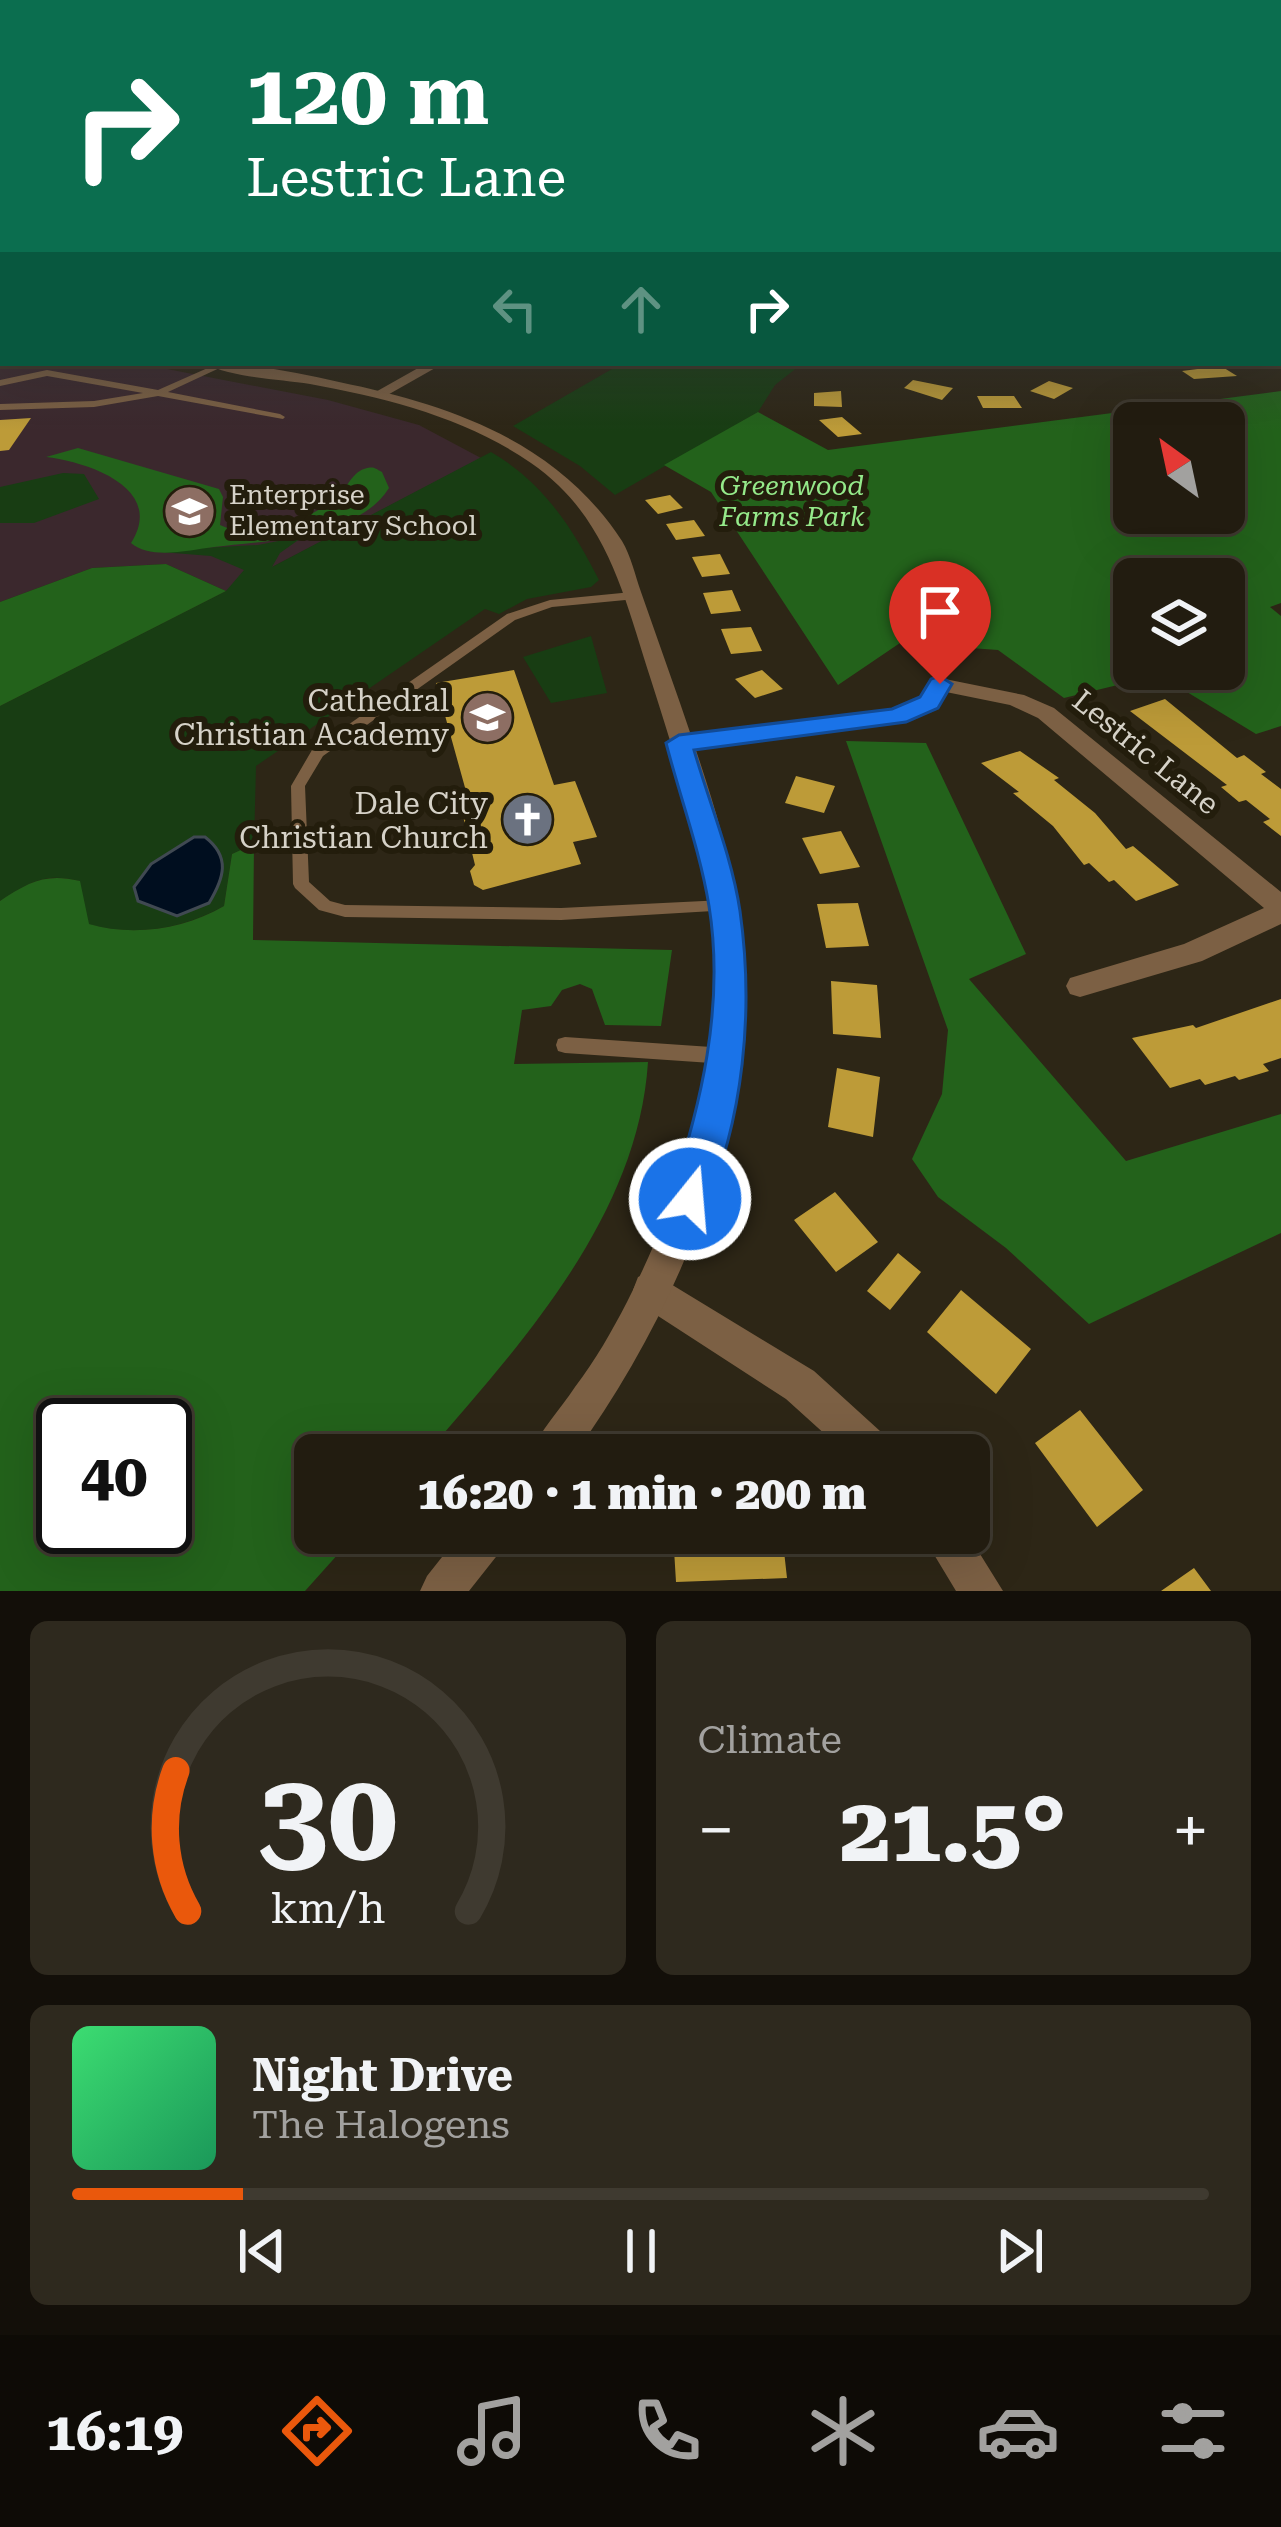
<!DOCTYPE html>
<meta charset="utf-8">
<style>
body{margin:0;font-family:"Roboto Serif",serif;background:#2e291e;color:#f1f3f6;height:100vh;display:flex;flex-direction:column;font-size:45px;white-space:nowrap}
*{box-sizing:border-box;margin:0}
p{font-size:39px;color:#a2a19f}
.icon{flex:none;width:66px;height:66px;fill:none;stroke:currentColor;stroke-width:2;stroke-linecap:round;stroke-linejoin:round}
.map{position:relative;height:1591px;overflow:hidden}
.panel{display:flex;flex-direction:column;gap:30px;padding:30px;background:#130f09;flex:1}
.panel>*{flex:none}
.banner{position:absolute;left:0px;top:0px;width:1281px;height:366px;box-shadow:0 12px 48px #0002,0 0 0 3px #3f3a30;background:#0b6e4f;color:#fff;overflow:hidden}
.needle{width:78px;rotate:327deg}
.controls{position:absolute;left:1113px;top:402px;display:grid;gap:24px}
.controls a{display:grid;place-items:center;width:132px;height:132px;border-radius:18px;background:#221c10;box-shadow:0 12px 48px #0002,0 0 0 3px #3f3a30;font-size:60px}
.speed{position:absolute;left:36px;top:1398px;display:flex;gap:24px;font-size:60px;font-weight:700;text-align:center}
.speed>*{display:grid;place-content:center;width:156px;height:156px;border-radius:50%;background:#221c10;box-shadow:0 12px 48px #0002,0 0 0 3px #3f3a30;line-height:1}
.speed .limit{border:6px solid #111;border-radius:18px;background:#fff;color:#111}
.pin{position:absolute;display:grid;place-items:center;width:102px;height:102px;color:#fff;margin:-123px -51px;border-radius:50% 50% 50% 0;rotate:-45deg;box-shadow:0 0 12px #0007}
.pin .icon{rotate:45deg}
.me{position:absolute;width:132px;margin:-66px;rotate:17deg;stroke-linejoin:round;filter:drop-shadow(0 0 9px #0008)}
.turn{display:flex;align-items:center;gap:42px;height:252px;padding:0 48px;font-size:54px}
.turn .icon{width:156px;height:156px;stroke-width:2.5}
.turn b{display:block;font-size:84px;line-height:102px}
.lanes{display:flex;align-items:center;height:114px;padding:0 48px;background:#0003;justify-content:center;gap:60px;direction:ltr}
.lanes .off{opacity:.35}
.big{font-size:90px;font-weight:800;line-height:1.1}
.panel .tile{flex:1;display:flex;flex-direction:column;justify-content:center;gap:18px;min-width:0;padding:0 42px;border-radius:18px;background:#2e291e}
.panel .dial{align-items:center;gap:0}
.dial svg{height:312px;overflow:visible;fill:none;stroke:#3f3a30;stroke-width:7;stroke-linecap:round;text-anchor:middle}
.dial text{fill:#f1f3f6;stroke:none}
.song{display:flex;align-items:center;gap:36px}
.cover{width:144px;height:144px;border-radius:18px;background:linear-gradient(135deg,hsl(140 70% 55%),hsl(150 70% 35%))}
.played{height:12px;border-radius:6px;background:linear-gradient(90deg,#ea580c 15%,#3f3a30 15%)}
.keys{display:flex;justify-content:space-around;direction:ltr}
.heat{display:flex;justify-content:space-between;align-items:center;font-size:66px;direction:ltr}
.panel .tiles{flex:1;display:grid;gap:30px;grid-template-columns:1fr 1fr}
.tile:last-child{grid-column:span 2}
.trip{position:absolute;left:294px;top:1434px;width:696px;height:120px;border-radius:18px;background:#221c10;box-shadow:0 12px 48px #0002,0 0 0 3px #3f3a30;font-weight:800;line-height:120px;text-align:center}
.tabs{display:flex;height:192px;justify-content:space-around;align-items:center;background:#0e0b06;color:#a2a19f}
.tabs .icon{width:84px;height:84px}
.tabs .selected{color:#ea580c}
.tabs b{font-size:54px;color:#f1f3f6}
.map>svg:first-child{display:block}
.education{fill:#3b282d}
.green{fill:#183d13}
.forest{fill:#23621b;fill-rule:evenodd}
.water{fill:#000e1f;stroke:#404952;stroke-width:3}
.building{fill:#bd9b38}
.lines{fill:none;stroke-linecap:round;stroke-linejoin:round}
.service{fill:#7c6044;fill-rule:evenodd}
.minor{fill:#7c6044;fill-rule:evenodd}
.tertiary{fill:#7c6044;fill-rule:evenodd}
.route{fill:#1a73e8;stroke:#114b97;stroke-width:3}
.labels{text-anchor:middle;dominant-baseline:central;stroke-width:12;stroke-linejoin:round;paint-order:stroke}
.far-park-label{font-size:27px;font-style:italic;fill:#95e98a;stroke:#231d0c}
.far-poi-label{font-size:27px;fill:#d6d2c8;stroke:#231d0c;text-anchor:start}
.poi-label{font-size:30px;fill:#d6d2c8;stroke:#231d0c;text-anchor:end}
.street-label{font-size:30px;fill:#d6d2c8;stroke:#231d0c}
</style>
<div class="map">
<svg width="1281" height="1591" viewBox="0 0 1281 1591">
<rect width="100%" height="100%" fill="#2d2616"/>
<path class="education" d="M0,355L3,363H136L328,400L419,425L481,458L226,591L166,564L92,568L0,602Z"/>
<path class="green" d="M612,363H803L775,385L758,412L615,495L580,466L513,426L612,369Z
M491,452C543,482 572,527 599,580L591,587L527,599L499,614L485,609L256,766L254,844L232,854L224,906C184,929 133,937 88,924L79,881C44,872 29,883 0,901V706L226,591L244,570L211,556L148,551L258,545L304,536L280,553L272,567Z
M63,473L84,474L99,499L34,523H0V487Z
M591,636L607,693L551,703L523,657Z"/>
<path class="forest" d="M1281,391V603L1270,607L1281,616V726L1256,734L1159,675L1064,698L998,650L900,643L838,685L711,492L664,465L758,412L828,450ZM1224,423V513H1134V423ZM1134,579H1224V669H1134Z
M78,448L219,489L223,497L220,525C252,541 312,520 338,496C347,488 352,473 364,469C374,466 374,468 382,472L389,488C358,538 265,541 214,547C190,550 150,560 131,543C166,488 88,462 46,457Z
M166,564L226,591L0,706V602L92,568Z
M846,741L926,743L1026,954L969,979L1126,1161L1281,1114V1233L1089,1324L1006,1248L938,1197L912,1159L942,1094L948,1030Z
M254,844L253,940L672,950L661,1026L605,1025L592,989L580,984L562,990L551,1006L522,1010L514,1064L648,1062C638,1217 521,1344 425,1455H315V1533H357L305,1591H0V901C29,882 45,873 80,881L89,924C133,937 185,929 224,906L232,854ZM63,1425H165V1527H63Z"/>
<path class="water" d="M194,837H205C231,857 224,878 209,903L177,916L138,901L134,887L151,864Z"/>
<path class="building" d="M1221,366L1237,376L1194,379L1182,371Z
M913,380L953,388L942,400L904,388Z
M1049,381L1073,388L1054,399L1030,391Z
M841,391L842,407L814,406V393Z
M977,396H1014L1022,408H983Z
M842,417L862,434L838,437L819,420Z
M31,418L9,450L0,451V420Z
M670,495L683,508L658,514L645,500Z
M694,520L705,536L676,540L666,524Z
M720,554L730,574L702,577L692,557Z
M732,590L741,611L711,614L703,593Z
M751,627L762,651L731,654L721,629Z
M514,670L554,785L575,781L597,837L573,842L581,864L483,890L474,885L470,871L475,865L460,804L469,802L436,683Z
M762,670L783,689L755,698L735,679Z
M1165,699L1237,758L1244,755L1266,772L1261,774L1281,789V836L1263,822L1270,819L1246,800L1239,802L1221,787L1227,785L1130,711Z
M1020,751L1059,778L1054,780L1095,813L1126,849L1133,846L1179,885L1136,901L1114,880L1109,882L1089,863L1084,865L1053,826L1013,793L1019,792L981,763Z
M796,776L835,786L824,813L785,803Z
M841,831L860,867L820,874L802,838Z
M858,903L869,946L826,948L817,904Z
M831,981L877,985L881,1038L833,1034Z
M1281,999V1058L1263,1064L1269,1071L1239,1080L1235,1076L1205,1085L1200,1079L1170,1088L1132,1038L1193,1025L1196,1028Z
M837,1068L880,1077L873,1137L828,1127Z
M835,1192L878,1242L836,1272L794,1220Z
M898,1253L921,1272L890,1310L867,1291Z
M961,1290L1031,1349L996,1394L927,1332Z
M1080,1410L1143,1490L1097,1527L1035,1443Z
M673,1533H782L787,1578L676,1582Z
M1194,1568L1211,1591H1161Z"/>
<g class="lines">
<path class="service" d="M219,363L226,365L168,392L280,414L285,417L283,419L158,396L94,407L0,410V404L94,401L143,393L47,376L0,386V380L47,370L158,390Z
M632,592L638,596L636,599L552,607L515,620L323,756L305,786L309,882L330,901L345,905L561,908L724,900L730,902L732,906L730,910L561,920L345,917L319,910L295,888L293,884L291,786L312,750L507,614L550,600Z
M565,1037L726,1048L733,1050L735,1056L733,1062L726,1064L565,1053L558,1051L556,1045L558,1039Z"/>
<path class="minor" d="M1278,236H1281V242H1278Z
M427,363H444L384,397L372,394Z
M966,363H980L972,368Z
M940,678L1024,695L1054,708L1281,892V924L1202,961L1080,997L1070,994L1066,986L1070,978L1184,944L1264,908L1038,718L1010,705L946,692L937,707L898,723L679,750L668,743L679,736L893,710L921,698L932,679Z
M651,1272L814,1371L891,1441L897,1455H848L786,1399L638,1303L633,1290L638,1277Z
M921,1533H967L1003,1591H956Z"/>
<path class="tertiary" d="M0,321L3,322V330L0,329Z
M204,363C249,363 294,372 339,382C450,405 557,441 622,541C631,556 635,575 641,592C654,629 667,666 680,703C702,768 726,835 737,904C768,1099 686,1299 574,1455H530C540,1430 560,1410 575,1387C595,1361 612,1331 627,1302C689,1180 733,1038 710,899C697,825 674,752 651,680C624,597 608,516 531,463C466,418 387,398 310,384C278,379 232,378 204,363Z
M461,1533H509L503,1548L469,1591H420L427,1576Z"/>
</g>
<linearGradient id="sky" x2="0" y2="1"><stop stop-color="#19150c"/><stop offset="0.48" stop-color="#464747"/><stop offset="1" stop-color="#464747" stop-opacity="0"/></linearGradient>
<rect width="1281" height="431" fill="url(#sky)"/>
<path class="route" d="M940,676L952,684L938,708L906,722L694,750C709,802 732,857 740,911C754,1010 744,1120 703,1212L690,1217L676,1212L670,1199C701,1105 725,1006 709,906C700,851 680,797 666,743L679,735L892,709L920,697L931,679Z"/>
<defs>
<symbol id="school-disc" viewBox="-11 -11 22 22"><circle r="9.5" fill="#8d6e63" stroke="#231d0c"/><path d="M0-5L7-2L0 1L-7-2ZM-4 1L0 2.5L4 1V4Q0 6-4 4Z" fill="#fff"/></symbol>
<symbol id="church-disc" viewBox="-11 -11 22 22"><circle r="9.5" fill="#6b7280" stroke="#231d0c"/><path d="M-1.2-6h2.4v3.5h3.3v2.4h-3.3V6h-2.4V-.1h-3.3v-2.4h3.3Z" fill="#fff"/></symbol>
</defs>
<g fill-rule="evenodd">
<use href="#school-disc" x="160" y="482" width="59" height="59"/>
<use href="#school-disc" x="458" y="688" width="59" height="59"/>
<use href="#church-disc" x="498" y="790" width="59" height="59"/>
</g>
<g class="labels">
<g class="far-park-label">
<text x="792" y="486">Greenwood<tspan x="792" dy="31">Farms Park</tspan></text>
</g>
<g class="far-poi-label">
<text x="229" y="495">Enterprise<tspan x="229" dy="31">Elementary School</tspan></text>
</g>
<g class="poi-label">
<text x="449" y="700">Cathedral<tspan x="449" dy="34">Christian Academy</tspan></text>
<text x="488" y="803">Dale City<tspan x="488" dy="34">Christian Church</tspan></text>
</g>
<g class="street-label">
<text transform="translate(1146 752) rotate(39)">Lestric Lane</text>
</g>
</g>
</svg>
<div class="controls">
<a><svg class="needle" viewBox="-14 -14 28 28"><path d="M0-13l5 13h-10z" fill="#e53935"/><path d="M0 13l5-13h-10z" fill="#a2a19f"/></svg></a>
<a><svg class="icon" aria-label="layers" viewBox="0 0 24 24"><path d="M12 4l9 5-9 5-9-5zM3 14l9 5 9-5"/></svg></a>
</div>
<div class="speed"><div class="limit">40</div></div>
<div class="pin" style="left:940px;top:684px;background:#d93025"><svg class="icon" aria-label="arrive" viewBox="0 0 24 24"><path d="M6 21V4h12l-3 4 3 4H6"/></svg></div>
<svg class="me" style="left:690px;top:1199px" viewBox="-20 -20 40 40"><circle r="17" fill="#1a73e8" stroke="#fff" stroke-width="3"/><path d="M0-11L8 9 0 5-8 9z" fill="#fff"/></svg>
<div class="trip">16:20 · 1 min · 200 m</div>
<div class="banner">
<div class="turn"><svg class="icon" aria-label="right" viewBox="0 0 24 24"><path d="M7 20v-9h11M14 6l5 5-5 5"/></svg><div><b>120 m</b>Lestric Lane</div></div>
<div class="lanes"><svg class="icon off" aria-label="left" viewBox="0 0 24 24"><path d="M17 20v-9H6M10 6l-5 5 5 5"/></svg><svg class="icon off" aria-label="ahead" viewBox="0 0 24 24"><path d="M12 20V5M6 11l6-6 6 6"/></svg><svg class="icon" aria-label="right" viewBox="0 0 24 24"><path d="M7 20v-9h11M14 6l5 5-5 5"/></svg></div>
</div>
</div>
<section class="panel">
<div class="tiles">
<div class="tile dial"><svg viewBox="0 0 100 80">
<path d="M14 69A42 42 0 1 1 86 69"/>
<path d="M14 69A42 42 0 0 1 11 33" stroke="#ea580c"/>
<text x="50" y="56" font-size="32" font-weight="700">30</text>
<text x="50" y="72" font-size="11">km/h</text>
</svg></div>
<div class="tile"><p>Climate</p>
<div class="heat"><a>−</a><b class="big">21.5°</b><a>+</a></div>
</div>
<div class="tile">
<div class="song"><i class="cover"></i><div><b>Night Drive</b><p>The Halogens</p></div></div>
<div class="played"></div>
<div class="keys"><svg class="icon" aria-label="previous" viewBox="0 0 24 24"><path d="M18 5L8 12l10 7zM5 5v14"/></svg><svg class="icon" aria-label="pause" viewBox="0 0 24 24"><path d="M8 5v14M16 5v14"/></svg><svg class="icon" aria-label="next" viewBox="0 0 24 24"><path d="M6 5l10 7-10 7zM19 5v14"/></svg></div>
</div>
</div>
</section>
<nav class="tabs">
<b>16:19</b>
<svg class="icon selected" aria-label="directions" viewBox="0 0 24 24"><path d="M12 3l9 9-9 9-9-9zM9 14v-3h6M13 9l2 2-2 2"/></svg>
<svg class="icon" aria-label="music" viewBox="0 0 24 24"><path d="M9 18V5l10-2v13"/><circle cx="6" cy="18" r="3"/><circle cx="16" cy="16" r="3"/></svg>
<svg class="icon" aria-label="phone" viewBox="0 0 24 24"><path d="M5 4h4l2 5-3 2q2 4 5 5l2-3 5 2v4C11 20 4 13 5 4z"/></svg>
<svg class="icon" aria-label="climate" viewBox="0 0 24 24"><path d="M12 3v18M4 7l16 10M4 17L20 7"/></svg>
<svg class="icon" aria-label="car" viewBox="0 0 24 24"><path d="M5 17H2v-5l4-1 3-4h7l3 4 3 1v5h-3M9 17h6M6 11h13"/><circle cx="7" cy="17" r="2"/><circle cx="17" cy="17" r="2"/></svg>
<svg class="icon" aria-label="filters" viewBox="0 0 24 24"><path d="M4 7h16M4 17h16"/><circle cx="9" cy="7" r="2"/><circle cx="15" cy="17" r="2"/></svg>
</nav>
